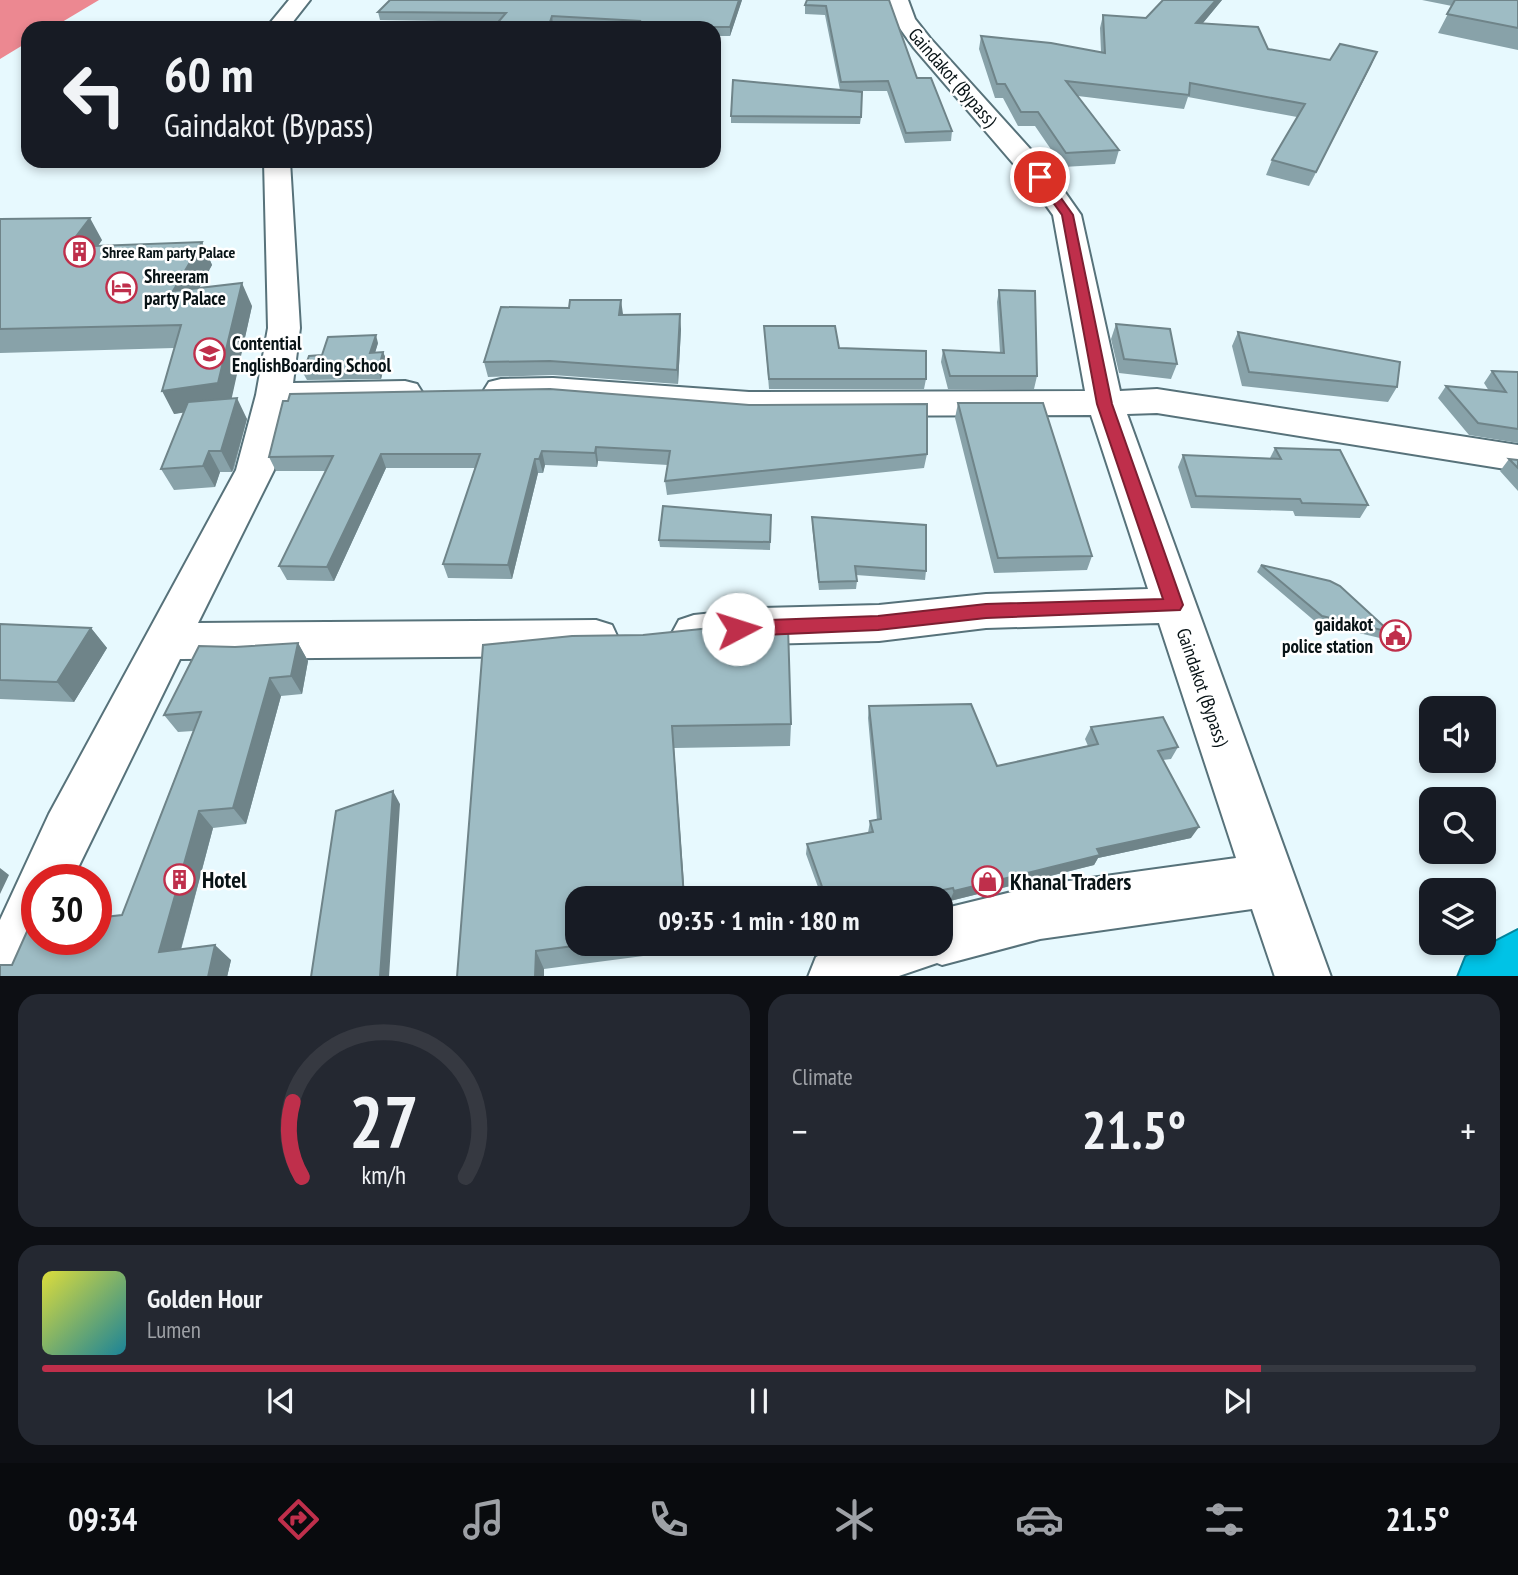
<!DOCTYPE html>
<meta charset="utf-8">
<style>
body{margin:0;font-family:"PT Sans Narrow",sans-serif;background:#242831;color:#f1f3f6;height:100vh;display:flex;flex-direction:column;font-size:26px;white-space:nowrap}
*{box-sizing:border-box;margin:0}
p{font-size:23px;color:#9ea1a6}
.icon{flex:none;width:38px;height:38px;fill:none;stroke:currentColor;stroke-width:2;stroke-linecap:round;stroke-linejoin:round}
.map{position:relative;height:976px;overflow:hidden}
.sheet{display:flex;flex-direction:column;gap:18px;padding:18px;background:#0d0f14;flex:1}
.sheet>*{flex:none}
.hud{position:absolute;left:21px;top:21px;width:700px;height:147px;border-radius:21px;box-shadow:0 4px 10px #0003;background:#171b24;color:#f1f3f6;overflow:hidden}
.fabs{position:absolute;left:1419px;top:696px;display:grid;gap:14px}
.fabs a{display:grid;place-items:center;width:77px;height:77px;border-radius:14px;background:#171b24;box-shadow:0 4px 10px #0003;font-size:35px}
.speed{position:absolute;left:21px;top:864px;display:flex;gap:14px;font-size:35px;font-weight:700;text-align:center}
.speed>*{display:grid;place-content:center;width:91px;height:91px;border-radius:50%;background:#171b24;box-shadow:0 4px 10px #0003;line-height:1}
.speed .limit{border:10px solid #d22;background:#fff;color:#111}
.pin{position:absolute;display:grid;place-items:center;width:60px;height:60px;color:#fff;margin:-30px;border:4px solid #fff;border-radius:50%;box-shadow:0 2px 7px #0007}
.me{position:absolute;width:77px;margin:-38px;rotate:85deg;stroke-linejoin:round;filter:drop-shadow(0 0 5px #0008)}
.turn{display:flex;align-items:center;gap:24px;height:147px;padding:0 28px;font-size:32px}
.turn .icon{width:91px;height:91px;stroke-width:2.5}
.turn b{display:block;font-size:49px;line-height:60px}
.big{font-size:52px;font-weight:700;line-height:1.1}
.sheet .tile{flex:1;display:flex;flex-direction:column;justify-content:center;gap:10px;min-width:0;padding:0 24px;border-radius:21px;background:#242831}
.sheet .dial{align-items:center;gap:0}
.dial svg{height:182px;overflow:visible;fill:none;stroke:#363941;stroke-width:7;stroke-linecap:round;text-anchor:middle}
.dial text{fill:#f1f3f6;stroke:none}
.song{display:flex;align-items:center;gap:21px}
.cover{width:84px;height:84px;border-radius:10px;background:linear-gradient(135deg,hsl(60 70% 55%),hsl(190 70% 35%))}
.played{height:7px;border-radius:4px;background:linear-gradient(90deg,#bf2f4b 85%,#363941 85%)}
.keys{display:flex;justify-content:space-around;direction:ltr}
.heat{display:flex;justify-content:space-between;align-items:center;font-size:38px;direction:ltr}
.sheet .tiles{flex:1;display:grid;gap:18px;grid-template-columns:1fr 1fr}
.tile:last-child{grid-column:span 2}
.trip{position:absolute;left:565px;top:886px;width:388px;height:70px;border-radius:21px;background:#171b24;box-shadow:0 4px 10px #0003;font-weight:700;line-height:70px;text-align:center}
.menu{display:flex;height:112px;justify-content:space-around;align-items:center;background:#090b0e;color:#9ea1a6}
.menu .icon{width:49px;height:49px}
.menu .on{color:#bf2f4b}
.menu b{font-size:32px;color:#f1f3f6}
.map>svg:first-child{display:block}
.water{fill:#ec8891}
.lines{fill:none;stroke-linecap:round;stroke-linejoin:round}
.minor-casing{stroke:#57727a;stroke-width:4}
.highway-casing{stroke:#03859d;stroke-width:4}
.minor{fill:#fff;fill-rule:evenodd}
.highway{fill:#00c3e6;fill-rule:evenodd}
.wall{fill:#88a2a9}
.shaded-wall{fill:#6f8489}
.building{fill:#9ebcc4;stroke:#6f8489;stroke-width:2}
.route{fill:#bf2f4b;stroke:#7c1f31;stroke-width:2}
.labels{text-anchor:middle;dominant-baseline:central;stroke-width:5;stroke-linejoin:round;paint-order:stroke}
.far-poi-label{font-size:16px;font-weight:bold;fill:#081316;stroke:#fff;text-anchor:start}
.street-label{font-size:19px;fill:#081316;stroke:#fff}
.poi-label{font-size:19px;font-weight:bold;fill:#081316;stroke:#fff;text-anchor:start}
.near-poi-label{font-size:23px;font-weight:bold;fill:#081316;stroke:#fff;text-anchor:start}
</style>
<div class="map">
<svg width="1518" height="977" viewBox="0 0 1518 977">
<rect width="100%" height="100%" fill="#e7f9fe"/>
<path class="water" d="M0,0H99L52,28H28V42L0,59Z"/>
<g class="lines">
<defs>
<path id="minor" d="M289,0H310L288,28H266Z
M888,0H908L915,19L930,38L1050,171L1081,215L1120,391L1157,389L1518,445V471L1157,413L1127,414L1331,977H1275L1252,909L1040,939L942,965L937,963L896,977H808L816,957L844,943H942V909L1040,885L1236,858L1159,623L986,628L879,641L761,644L694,651L679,646L672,633L679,620L694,615L761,608L879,605L986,594L1148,589L1091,415L749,416L553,400L501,401L489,398L484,390L489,382L501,379L553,378L749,392L1085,391L1053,215L1030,183L914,48L894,20Z
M264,161H290L300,328L293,383L405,381L417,384L422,392L417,400L405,403L289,406L274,470L198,623L596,620L612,625L618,638L612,651L596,656L180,659L72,880H37V940H47L32,977H0V920L49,814L236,470L256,395L268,328Z"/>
<path id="highway" d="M1518,930V977H1458L1466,957Z"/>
</defs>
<use href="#minor" class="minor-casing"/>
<use href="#highway" class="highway-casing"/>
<use href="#minor" class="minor"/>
<use href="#highway" class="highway"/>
</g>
<path class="wall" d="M742,0L730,36H714V28H623L553,24L552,28H493L499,22L380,20L378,12Z
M889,0L917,78L952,131L951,141L905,143L887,91H851L861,117L860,124L731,123V116L840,90L825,15L805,14V5Z
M1163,0H1222L1203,23L1268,49L1330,60L1377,52L1309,186L1266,175L1272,160L1297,117L1188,97L1184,109L1078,96L1119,150L1115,164L1063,167L1035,126H1018L1003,98H995L979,49L981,36L1101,52L1100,28L1103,15L1146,18Z
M1422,0H1518V50L1438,33L1452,6Z
M0,219L102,240L98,246L202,242L212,265L199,288L252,306L231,398L247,419L234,469L232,472H220L215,487L174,490L161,469L184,412L174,414V348L0,353Z
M999,290L1037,376L1034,389H948L941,362L943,350L1000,353L997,302Z
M1116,324L1177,364L1171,379L1119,373L1111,339Z
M764,326L839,348L926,379L924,389H769Z
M681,329L678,384L553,375L488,377L484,362Z
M1238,332L1397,387L1388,402L1242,386L1232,346Z
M378,343L375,352H383L386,359L381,379L307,380L303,373L322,355Z
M1492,371L1518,372V443L1469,435L1438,398L1446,386L1489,391L1484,383Z
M283,401L927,454L924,468L667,495L665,481L668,465L598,461L597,467L545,465L543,473H538L512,579L448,578L443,564L475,468H386L334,581L287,580L279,566L326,471H276L269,457Z
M958,403L1092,556L1087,570L994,573L955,418Z
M1275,448L1368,505L1360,518L1295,516L1293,511L1191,508L1178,467L1183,455L1270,458Z
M1509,459L1518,460V491L1500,471Z
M771,515L770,550L660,547L659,540Z
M812,517L926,571L925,580L856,575L857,581L856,589L819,590L812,525Z
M1261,565L1390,632L1384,639L1317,623L1257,572Z
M0,624L91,628L107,648L74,702L0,699Z
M298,643L308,661L302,694L281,696L246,824L213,828L181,950L231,960L227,977H0L12,965L122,915L193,731L178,732L164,715L235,647Z
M483,645L791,724L790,746L674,748L578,943H689V950L544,969L457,977Z
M869,706L997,766L1088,746L1085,739L1091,727L1178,747L1171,759L1163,760L1191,838L1098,858L1094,865L950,901L949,898L942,900V898H822L806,854L807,844L868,833L870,821L877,820L868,718Z"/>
<path class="shaded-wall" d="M739,0H742L730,36V27Z
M1216,0H1222L1192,36L1196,23Z
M552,16L553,24L552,28H548Z
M1377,52L1371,66L1309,186L1316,172Z
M90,218L102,240L81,269L68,247Z
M202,242L212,265L185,314L173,291Z
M242,283L252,306L230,406L174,414L162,391Z
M621,300L623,314L619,315Z
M680,314L681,329L678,384L677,370Z
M376,335L378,343L373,360L370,353Z
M383,352L386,359L381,379L378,371Z
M237,398L247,419L232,472L221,451Z
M596,447L598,461L597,467L595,453Z
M209,451L220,472L215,487L203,466Z
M542,451L545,465L543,473L539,459Z
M381,454L386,468L334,581L327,567Z
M535,459L538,473L512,579L508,565Z
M91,628L107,648L74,702L57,682Z
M298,643L308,661L302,694L291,676Z
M270,678L281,696L246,824L233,808Z
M672,726L674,748L685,898H684Z
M393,791L400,804L389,977H380Z
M199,811L213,828L176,967L159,952Z
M1199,827L1191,838L1098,858L1094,865L950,901L954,891L1097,849Z
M0,868L9,875L0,894Z
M215,945L231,960L227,977H208Z
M536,951L544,969V977H535Z"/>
<path class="building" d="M390,0H739L730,27H638L640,21L552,16L548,28H493L506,13L378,12Z
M807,0H889L917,78H931L952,131L906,133L888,81L841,82L826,6L805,5Z
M1163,0H1216L1196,23L1258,27L1268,49L1330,60L1340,44L1377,52L1316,172L1272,160L1305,104L1190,83L1189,95L1066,81L1119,150L1066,153L1038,112H1021L1005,84H997L981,36L1051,43L1105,53L1103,15L1146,18Z
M1455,0H1518V28L1447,14Z
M733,80L862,92L861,117L731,116Z
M90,218L68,247L202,242L173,291L242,283L218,383L162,391L181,325L0,329V219Z
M999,290L1035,291L1037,376H950L943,350L1004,353Z
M570,300H621L619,315L680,314L677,370L550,361L484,362L501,307L569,308Z
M1116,324L1170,329L1177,364L1124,359Z
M764,326H835L839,348L926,351V379H769Z
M1238,332L1400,362L1397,387L1249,372Z
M376,335L370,353L383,352L378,371L303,373L309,356L322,355L328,337Z
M1492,371L1518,372V429L1478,423L1446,386L1506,392Z
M550,389L749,405L927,404V454L665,481L670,451L596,447L595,453L542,451L539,459H535L508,565L443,564L480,454H381L327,567L279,566L333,456L269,457L283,401H288L290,394Z
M237,398L221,451H209L203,466L161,469L188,402Z
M958,403H1043L1092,556L998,558Z
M1275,448L1340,450L1368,505L1302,503L1300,499L1196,496L1183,455L1281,459Z
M1509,459L1518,460V468Z
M663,506L771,515L770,542L659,540Z
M812,517L926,525V571L855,566L857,581L819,582Z
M1261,565L1330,581L1340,586L1390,632L1322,616Z
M0,624L91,628L57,682L0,680Z
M788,627L791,724L672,726L684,898H578V943H596L536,951L535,977H457L483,645L572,636L643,635L711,628Z
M298,643L291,676L270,678L233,808L199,811L159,952L215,945L208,977H0V965H12L29,927L37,926V940H96V918L122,915L201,712L164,715L199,646L235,647Z
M971,704L997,766L1098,744L1091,727L1163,717L1178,747L1158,751L1199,827L1097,849L1100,855L954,891L953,888L904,898H826L807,844L873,832L870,821L881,819L869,706Z
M393,791L380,977H311L336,811Z"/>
<path class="route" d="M1036,174H1044L1073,215L1112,404L1183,605L1180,610L986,618L878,630L738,636L731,634L729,629L731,623L738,621L878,616L986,604L1163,599L1097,404L1062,215L1035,177Z"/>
<defs>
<symbol id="building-ring" viewBox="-11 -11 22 22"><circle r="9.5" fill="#fff" stroke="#bf2f4b" stroke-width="1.5"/><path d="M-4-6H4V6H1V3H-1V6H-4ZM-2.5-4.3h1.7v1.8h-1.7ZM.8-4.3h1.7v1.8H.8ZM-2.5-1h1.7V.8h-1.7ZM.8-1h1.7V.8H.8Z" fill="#bf2f4b"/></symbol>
<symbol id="hotel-ring" viewBox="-11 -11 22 22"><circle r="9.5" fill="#fff" stroke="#bf2f4b" stroke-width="1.5"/><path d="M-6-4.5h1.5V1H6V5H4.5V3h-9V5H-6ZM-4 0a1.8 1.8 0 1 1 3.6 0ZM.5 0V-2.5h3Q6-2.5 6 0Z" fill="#bf2f4b"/></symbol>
<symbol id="school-ring" viewBox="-11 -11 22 22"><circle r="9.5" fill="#fff" stroke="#bf2f4b" stroke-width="1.5"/><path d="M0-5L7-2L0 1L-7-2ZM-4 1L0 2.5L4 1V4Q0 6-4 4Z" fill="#bf2f4b"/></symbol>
<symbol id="civic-ring" viewBox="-11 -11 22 22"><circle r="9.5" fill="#fff" stroke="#bf2f4b" stroke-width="1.5"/><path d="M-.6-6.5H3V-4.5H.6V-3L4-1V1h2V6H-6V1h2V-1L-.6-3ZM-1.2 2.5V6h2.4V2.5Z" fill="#bf2f4b"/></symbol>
<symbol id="shop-ring" viewBox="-11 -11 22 22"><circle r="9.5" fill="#fff" stroke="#bf2f4b" stroke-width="1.5"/><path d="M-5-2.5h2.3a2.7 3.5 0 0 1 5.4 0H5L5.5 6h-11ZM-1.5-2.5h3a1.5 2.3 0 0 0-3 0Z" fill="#bf2f4b"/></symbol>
</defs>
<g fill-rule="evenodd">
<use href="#building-ring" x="62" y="234" width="35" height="35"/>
<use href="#hotel-ring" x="104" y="270" width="35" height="35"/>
<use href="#school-ring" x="192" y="336" width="35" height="35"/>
<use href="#civic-ring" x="1378" y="618" width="35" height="35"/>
<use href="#building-ring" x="162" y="862" width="35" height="35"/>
<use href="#shop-ring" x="970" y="864" width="35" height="35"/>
</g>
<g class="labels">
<g class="far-poi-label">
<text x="102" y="252">Shree Ram party Palace</text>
</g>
<g class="street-label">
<text transform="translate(953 77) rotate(49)">Gaindakot (Bypass)</text>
<text transform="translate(1203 687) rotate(71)">Gaindakot (Bypass)</text>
</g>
<g class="poi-label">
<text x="144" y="276">Shreeram<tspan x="144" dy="22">party Palace</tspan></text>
<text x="232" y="343">Contential<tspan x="232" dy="22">EnglishBoarding School</tspan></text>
<text x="1373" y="624" text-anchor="end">gaidakot<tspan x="1373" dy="22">police station</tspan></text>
</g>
<g class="near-poi-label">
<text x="202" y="879">Hotel</text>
<text x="1010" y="881">Khanal Traders</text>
</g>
</g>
</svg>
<div class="fabs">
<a><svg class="icon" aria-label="sound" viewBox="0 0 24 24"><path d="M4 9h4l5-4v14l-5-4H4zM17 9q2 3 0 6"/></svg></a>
<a><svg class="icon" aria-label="search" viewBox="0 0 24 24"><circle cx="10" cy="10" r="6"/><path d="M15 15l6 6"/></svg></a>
<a><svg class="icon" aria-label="layers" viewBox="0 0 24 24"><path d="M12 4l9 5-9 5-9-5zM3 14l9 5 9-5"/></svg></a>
</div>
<div class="speed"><div class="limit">30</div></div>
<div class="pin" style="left:1040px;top:177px;background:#d93025"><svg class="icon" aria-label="arrive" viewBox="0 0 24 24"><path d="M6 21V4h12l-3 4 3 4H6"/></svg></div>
<svg class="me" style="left:738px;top:629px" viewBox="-20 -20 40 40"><circle r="19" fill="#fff"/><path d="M0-13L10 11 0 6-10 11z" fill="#bf2f4b"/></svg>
<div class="trip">09:35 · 1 min · 180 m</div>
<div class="hud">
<div class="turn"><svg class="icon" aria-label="left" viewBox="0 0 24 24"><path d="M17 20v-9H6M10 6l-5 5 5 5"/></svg><div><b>60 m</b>Gaindakot (Bypass)</div></div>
</div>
</div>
<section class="sheet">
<div class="tiles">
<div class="tile dial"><svg viewBox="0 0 100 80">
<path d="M14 69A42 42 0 1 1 86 69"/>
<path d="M14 69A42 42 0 0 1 10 36" stroke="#bf2f4b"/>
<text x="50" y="56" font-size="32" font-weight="700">27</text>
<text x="50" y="72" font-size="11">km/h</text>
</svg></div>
<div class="tile"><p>Climate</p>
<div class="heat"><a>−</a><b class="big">21.5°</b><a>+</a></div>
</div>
<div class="tile">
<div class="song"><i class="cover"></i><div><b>Golden Hour</b><p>Lumen</p></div></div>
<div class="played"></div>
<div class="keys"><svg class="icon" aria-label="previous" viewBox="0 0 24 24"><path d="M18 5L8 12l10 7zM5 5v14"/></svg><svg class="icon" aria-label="pause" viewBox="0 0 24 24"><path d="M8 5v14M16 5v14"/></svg><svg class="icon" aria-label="next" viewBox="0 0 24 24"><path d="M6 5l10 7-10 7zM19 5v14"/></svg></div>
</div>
</div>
</section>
<nav class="menu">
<b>09:34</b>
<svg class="icon on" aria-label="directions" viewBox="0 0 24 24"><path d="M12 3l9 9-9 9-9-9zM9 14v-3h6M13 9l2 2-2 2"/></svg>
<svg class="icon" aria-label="music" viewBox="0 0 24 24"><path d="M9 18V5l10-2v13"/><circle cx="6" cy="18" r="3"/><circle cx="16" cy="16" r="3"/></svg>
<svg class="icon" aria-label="phone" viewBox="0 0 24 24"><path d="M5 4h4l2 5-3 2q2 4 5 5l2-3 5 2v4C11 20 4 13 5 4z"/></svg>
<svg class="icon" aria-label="climate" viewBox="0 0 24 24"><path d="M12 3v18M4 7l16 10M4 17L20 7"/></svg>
<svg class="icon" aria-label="car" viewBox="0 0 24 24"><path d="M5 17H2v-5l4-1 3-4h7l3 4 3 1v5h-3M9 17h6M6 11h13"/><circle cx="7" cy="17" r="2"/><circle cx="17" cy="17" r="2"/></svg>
<svg class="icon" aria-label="filters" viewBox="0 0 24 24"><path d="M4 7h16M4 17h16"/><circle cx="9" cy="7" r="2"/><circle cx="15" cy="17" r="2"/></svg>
<b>21.5°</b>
</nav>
